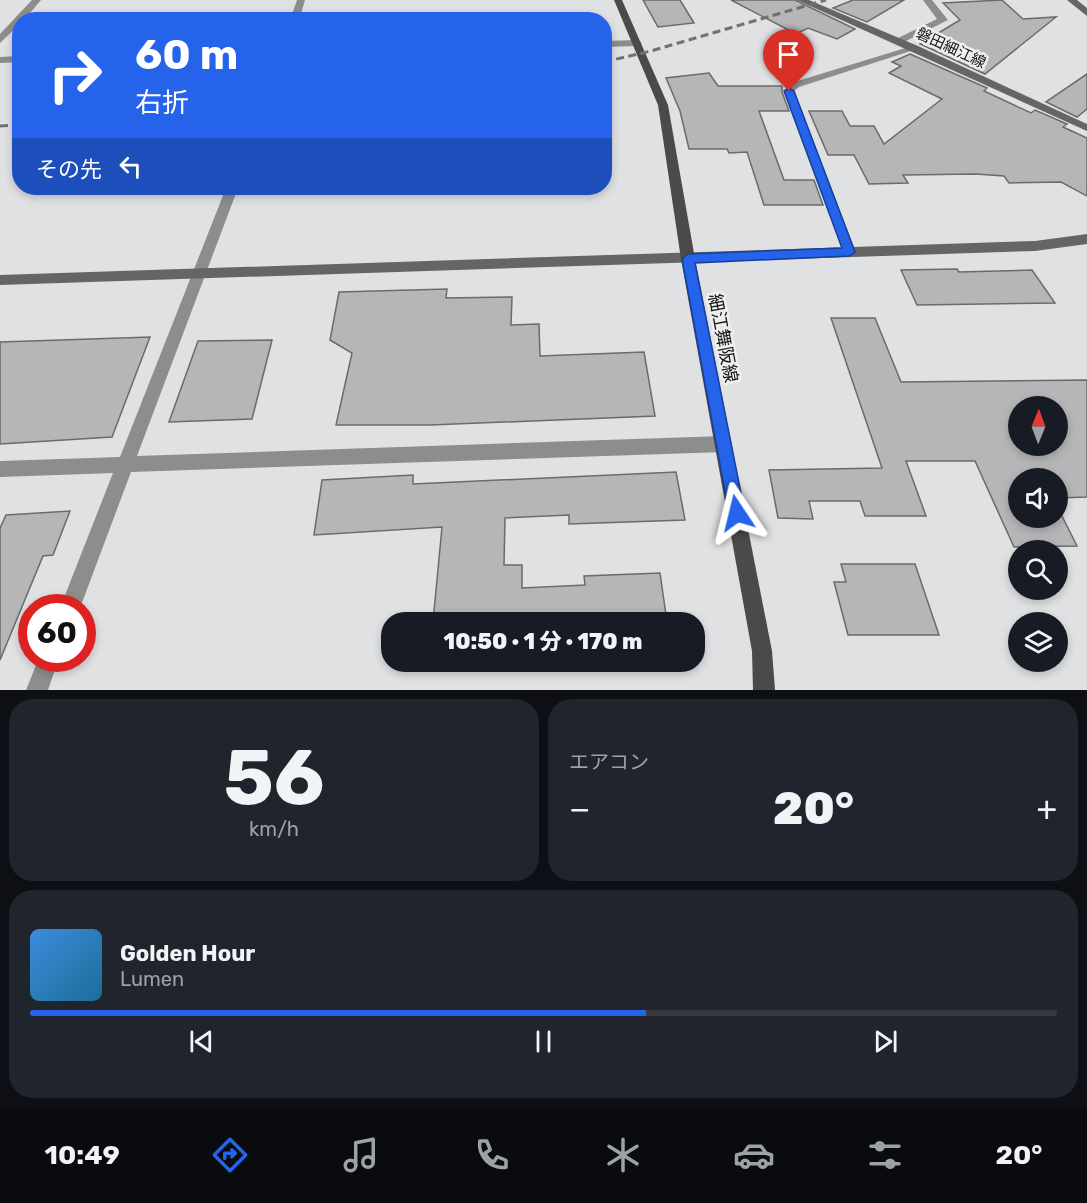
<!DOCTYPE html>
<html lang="ja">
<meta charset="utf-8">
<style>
body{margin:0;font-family:Rubik,"Noto Sans JP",sans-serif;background:#20242c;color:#f1f3f6;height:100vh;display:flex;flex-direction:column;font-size:22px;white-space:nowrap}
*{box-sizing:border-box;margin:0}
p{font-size:20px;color:#9ea1a6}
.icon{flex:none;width:33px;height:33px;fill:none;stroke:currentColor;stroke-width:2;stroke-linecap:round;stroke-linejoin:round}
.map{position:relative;height:690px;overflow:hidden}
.panel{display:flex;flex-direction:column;gap:9px;padding:9px;background:#0d0f14;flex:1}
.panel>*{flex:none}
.banner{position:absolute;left:12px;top:12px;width:600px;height:183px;border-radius:24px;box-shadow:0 3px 9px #0003;background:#2563eb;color:#fff;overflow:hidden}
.needle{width:39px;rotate:1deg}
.buttons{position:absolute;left:1008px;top:396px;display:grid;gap:12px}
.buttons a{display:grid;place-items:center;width:60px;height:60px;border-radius:50%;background:#171b24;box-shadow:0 3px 9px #0003;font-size:30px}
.speed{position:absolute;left:18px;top:594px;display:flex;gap:12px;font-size:30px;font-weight:700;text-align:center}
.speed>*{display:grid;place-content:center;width:78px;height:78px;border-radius:50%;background:#171b24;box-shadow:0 3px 9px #0003;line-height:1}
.speed .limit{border:9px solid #d22;background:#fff;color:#111}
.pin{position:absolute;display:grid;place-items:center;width:51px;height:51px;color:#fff;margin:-62px -26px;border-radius:50% 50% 50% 0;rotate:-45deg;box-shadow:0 0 6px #0007}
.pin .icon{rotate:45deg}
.me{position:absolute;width:66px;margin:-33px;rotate:350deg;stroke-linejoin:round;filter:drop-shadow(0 0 4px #0008)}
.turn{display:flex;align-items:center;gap:21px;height:126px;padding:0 24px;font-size:27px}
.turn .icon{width:78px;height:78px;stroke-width:2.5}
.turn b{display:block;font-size:42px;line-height:51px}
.then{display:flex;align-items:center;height:57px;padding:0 24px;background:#0003;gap:12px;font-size:22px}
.big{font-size:45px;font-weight:800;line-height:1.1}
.panel .widget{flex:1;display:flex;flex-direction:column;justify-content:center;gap:9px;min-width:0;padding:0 21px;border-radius:24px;background:#20242c}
.panel .dial{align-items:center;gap:0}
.dial b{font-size:78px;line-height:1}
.song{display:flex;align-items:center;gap:18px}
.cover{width:72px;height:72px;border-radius:9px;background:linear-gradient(135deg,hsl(210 70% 55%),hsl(200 70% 35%))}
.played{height:6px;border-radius:3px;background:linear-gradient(90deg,#2563eb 60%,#363941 60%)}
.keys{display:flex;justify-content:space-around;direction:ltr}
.heat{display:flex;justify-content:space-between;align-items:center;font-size:33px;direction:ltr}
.panel .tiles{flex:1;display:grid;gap:9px;grid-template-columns:1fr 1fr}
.widget:last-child{grid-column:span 2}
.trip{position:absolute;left:381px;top:612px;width:324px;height:60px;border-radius:24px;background:#171b24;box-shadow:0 3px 9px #0003;font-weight:800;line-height:60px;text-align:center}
.tab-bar{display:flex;height:96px;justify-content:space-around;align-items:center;background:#090b0e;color:#9ea1a6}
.tab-bar .icon{width:42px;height:42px}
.tab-bar .on{color:#2563eb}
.tab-bar b{font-size:27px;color:#f1f3f6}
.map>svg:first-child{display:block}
.building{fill:#b6b5b7;stroke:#6b6a6c;stroke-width:1.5;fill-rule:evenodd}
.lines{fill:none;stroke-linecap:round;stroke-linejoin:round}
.street{fill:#8e8d8d;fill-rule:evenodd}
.secondary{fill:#666565;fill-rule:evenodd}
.primary{fill:#4b4949;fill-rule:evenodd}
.rail{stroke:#707172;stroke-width:3;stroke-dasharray:8 4.5;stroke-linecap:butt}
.route{fill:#2563eb;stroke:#184099;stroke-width:1.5}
.labels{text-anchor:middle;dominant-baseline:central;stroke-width:5;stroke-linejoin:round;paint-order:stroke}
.far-street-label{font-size:15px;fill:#121313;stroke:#edeff0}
.street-label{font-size:18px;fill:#121313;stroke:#edeff0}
</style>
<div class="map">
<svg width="1087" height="690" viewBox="0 0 1087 690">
<rect width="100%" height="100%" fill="#e0e1e3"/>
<path class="building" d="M643,0H680L694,23L658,27Z
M731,0H795L855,29L837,39L808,28L796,34Z
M853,0H904L867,22L833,8Z
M1002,0L1023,19L1056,17L985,74L920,44L960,20L943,3Z
M910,54L987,88L984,91L1031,113L1035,110L1067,124L1063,127L1087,138V196L1061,182L1009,183L1004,176L976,174L903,175L908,183L869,184L854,155H828L809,111H842L850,126H874L884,144L942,99L889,73L901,66L892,62Z
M709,73L718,86H782V92L789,111H759L784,180H814L823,205H764L747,152L729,153L727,149H689L680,111L666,78Z
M1087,74V109L1077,117L1046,102Z
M957,269L959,272L1032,270L1055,303L917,305L901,270Z
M447,289L446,298L512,297L511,325L539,324L540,356L644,352L655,416L430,425H336L352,353L330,340L339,292Z
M831,318H875L901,382L1087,380V497L1058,498V478H1018V518H1058V508L1077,546L1014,547L975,461H906L926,516H865L860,501H809L813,519L778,518L769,470L882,468ZM1018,406H1058V446H1018Z
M150,337L112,437L0,444V342Z
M272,340L252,419L169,422L198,341Z
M676,472L685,520L569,524V515L505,518L504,565H522V588L585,585L584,576L660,573L667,622H433L442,527L314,535L322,480L413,475V484Z
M70,511L53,555L43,556L0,660V528L6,515Z
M841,564H915L939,635H848L834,582H846Z"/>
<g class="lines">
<path class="street" d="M32,0H41L24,20H20V24L0,43V34Z
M297,0H305L299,20H290Z
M923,0H932L948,20L902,43H896V39L937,19Z
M604,41L637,40L642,43L637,46L604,47Z
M912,46L920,48L799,87L794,91L856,252L854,255H844L784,91L791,83Z
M20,56V62L0,63V57Z
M226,188H238L137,456L724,436L730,439L732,444L730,449L724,452L131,472L80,608H60L113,473L0,477V461L120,457Z
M39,658H59L48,690H26Z"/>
<path class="secondary" d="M797,0H809L918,46L1087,124V131Z
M1067,0H1077L1087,8V16Z
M1087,234V244L1035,251L0,285V275L1035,241Z"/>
<path class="primary" d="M614,0H622L668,105L695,259L772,651L775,690H753L752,651L681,259L658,105Z"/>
<path class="rail" d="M604,62L651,51L826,0
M0,126L20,125"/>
</g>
<path class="route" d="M789,88L794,91L855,252L849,256L695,263L745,513L743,519L737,521L731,519L729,513L682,259L688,254L842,248L784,91Z"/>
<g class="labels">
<g class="far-street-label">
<text transform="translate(951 48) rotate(25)">磐田細江線</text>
</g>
<g class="street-label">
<text transform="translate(723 338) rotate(79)">細江舞阪線</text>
</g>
</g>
</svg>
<div class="buttons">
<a><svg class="needle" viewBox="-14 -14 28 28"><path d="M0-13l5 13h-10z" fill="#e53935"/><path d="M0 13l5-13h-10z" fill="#9ea1a6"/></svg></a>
<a><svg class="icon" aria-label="sound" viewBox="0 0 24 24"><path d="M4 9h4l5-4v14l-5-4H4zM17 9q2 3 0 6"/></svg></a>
<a><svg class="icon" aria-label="search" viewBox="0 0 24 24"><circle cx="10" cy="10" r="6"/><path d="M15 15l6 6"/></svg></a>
<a><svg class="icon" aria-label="layers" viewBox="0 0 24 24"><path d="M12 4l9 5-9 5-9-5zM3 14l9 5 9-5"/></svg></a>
</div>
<div class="speed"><div class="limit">60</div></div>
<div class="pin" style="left:789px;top:91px;background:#d93025"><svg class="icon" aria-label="arrive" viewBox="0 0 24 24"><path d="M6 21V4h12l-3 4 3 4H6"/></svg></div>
<svg class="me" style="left:737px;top:513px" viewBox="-20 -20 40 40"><path d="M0-17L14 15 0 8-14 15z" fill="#2563eb" stroke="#fff" stroke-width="4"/></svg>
<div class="trip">10:50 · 1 分 · 170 m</div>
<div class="banner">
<div class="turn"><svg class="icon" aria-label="right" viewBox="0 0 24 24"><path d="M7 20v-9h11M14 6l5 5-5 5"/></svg><div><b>60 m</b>右折</div></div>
<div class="then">その先<svg class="icon" aria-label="left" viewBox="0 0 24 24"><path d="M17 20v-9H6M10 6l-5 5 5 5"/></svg></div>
</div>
</div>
<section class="panel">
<div class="tiles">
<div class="widget dial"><b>56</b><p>km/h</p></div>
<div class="widget"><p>エアコン</p>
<div class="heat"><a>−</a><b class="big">20°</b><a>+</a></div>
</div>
<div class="widget">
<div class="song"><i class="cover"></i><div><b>Golden Hour</b><p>Lumen</p></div></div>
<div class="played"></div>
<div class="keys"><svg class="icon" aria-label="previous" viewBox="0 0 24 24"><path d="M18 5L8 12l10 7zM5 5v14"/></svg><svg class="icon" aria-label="pause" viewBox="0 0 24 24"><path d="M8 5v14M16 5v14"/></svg><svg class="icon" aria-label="next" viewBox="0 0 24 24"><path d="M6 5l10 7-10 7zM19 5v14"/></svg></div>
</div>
</div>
</section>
<nav class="tab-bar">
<b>10:49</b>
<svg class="icon on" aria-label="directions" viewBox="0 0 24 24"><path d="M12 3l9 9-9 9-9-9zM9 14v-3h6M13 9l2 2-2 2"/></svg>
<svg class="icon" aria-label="music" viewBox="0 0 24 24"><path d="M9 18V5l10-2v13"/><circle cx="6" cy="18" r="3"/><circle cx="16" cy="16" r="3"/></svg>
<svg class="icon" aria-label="phone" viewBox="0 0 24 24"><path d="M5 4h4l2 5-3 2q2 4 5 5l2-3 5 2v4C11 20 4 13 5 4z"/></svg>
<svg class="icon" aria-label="climate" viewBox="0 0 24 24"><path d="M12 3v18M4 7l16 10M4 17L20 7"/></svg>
<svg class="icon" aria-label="car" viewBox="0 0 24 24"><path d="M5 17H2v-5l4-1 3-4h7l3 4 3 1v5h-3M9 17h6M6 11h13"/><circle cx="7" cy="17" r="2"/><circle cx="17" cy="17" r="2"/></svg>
<svg class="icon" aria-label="filters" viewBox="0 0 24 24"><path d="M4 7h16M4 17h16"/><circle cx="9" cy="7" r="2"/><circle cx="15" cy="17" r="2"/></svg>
<b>20°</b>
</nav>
